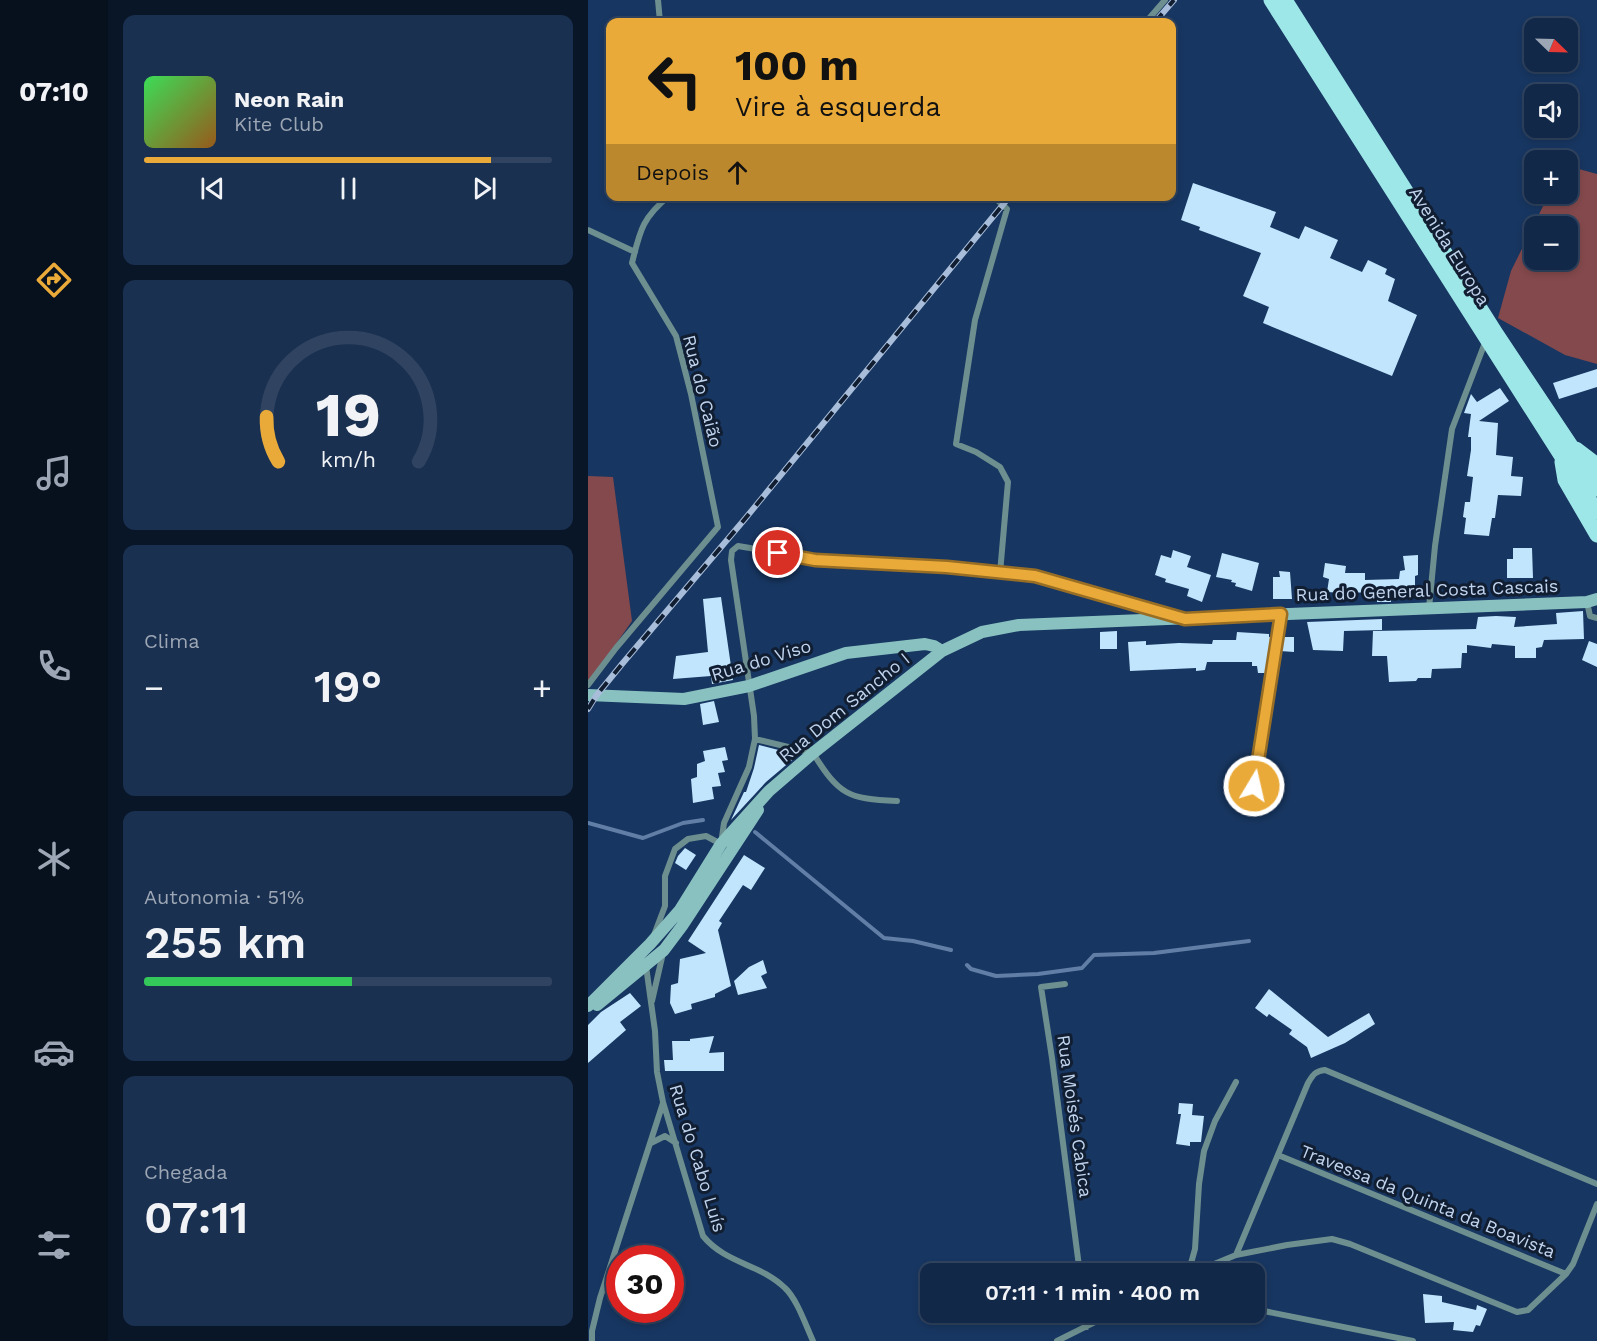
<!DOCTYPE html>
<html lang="pt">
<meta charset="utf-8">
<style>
body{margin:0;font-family:"Work Sans",sans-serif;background:#1a3050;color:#f1f3f6;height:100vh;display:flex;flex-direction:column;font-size:22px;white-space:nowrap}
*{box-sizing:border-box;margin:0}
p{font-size:20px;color:#9ca6b4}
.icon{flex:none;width:33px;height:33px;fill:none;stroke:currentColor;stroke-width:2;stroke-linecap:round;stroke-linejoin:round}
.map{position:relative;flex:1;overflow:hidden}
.sheet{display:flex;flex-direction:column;gap:15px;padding:15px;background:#091628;width:480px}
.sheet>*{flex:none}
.hud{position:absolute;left:18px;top:18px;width:570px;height:183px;border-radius:12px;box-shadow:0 3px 9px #0003,0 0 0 2px #304461;background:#eaaa39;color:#111;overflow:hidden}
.needle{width:39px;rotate:113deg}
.controls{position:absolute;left:936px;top:18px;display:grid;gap:12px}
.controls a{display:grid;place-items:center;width:54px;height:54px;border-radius:12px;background:#112849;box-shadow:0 3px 9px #0003,0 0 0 2px #304461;font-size:30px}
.speed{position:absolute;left:18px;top:1245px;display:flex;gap:12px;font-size:30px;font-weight:700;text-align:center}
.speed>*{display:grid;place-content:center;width:78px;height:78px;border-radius:50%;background:#112849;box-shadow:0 3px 9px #0003,0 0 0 2px #304461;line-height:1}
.speed .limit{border:9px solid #d22;background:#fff;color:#111}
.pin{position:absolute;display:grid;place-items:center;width:51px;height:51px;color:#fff;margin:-26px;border:3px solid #fff;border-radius:50%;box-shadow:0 2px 6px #0007}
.me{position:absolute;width:66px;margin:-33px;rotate:9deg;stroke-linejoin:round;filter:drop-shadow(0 0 4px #0008)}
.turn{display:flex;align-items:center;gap:21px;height:126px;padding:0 30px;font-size:27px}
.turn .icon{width:78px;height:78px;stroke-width:2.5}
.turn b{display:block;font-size:42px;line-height:51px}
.then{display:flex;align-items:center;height:57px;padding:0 30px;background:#0003;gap:12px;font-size:22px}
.big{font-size:45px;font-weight:600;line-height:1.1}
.sheet .card{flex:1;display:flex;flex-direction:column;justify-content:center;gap:9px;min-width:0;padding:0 21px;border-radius:12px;background:#1a3050}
.sheet .dial{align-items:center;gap:0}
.dial svg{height:156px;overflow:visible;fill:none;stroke:#304461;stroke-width:7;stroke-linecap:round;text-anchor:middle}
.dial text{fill:#f1f3f6;stroke:none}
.song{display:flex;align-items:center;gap:18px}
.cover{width:72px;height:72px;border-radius:9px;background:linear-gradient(135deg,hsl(130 70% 55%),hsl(30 70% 35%))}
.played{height:6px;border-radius:3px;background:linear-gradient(90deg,#eaaa39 85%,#304461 85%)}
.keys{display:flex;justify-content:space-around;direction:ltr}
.heat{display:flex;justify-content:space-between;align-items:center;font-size:33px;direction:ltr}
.charge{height:9px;border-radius:4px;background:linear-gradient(90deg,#34c759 51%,#304461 0)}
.trip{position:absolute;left:332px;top:1263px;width:345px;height:60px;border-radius:12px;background:#112849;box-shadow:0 3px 9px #0003,0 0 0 2px #304461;font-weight:600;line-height:60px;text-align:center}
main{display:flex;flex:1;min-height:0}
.dock{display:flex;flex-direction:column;width:108px;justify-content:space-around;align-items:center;background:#07101d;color:#9ca6b4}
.dock .icon{width:42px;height:42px}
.dock .active{color:#eaaa39}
.dock b{font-size:27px;color:#f1f3f6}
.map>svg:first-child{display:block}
.green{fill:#84494c;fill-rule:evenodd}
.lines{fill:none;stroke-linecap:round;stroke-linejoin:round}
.stream{stroke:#617ea7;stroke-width:4}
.building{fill:#c0e5fd}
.street{stroke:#6d8f8f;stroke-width:6}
.secondary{stroke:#89c1c1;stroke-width:12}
.primary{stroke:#9ee7e8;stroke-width:15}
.rail-casing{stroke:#a8bdd9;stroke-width:6}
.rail{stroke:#111e32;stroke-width:4;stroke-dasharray:11;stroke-linecap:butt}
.route-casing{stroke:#986e25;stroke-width:15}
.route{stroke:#eaaa39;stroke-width:10}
.labels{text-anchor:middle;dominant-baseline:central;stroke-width:6;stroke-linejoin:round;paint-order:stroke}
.street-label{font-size:18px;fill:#c1d4ee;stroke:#111e32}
</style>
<main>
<nav class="dock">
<b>07:10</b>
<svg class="icon active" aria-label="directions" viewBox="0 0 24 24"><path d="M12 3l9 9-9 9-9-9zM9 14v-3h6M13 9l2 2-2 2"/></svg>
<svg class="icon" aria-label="music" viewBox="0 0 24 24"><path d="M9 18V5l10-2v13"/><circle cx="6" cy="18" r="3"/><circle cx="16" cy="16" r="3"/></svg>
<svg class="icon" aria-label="phone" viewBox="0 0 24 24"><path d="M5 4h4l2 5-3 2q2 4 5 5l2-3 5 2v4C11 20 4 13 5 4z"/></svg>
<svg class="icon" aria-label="climate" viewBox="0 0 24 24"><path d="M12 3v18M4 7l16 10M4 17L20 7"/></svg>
<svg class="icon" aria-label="car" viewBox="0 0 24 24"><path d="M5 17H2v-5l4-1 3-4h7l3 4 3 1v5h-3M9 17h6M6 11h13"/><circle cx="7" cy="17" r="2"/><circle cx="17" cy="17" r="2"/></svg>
<svg class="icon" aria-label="filters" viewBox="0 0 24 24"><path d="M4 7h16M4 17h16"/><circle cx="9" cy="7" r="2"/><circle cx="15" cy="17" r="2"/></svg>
</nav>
<section class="sheet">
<div class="card">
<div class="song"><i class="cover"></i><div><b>Neon Rain</b><p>Kite Club</p></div></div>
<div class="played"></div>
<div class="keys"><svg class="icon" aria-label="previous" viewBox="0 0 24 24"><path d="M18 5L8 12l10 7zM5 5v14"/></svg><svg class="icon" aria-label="pause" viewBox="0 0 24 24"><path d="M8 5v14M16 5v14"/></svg><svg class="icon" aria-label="next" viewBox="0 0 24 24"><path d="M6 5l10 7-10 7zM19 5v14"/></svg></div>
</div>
<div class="card dial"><svg viewBox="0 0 100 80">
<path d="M14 69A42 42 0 1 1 86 69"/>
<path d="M14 69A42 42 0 0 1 8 46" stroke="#eaaa39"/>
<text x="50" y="56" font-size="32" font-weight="700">19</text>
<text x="50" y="72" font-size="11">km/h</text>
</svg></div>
<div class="card"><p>Clima</p>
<div class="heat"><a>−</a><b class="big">19°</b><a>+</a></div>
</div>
<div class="card"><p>Autonomia · 51%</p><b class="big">255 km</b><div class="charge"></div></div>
<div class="card"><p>Chegada</p><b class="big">07:11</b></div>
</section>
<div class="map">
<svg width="1009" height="1341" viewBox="0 0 1009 1341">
<rect width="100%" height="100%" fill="#173661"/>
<path class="green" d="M980,166L1009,174V364L977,355L910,318L923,271L961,194H980ZM980,226V260H946V226Z
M0,476L25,477L44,621L0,684Z"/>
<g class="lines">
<path class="stream" d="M0,823L55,838L95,823L115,820
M167,832L296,938L325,941L363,950
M379,965L383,969L408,976L450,974L494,968L506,955L566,953L661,941"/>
</g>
<path class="building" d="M605,183L688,212L682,227L711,239L717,226L750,240L742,258L774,272L780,260L799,269L797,274L807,279L800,301L829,315L804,376L675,323L681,307L655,296L673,253L611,230L612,227L593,220Z
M1009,369V387L971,399L965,383Z
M912,388L921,401L891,421L910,423L908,455L925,457L923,476L935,477L933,496L910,495L907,518H904L901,536L876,534L878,518L875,517L877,502H882L885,477L879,476L883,450V437H880L883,414L876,413L883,394L889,402Z
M925,548H944L945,578H919V559H925Z
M585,550L603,556L599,567L623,575L614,602L599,596L601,589L577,582L578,579L567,575L573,555L583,558Z
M634,553L671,563L664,591L647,586L648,583L643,582L644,580L628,577Z
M830,555V575L827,576V586H822V589L803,590V602H789V592L756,593L739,592L741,579L735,577L737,563L758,566L757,573H777V580L811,579L812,571L817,570L815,556Z
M691,571L702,572L704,599H685V577H692Z
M133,597L145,680L124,684L123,676L85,679L88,656L120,652L115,599Z
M995,611L996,639L956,640L954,647L948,648V658H927V646L904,644L903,648L879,645V653H874L873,668L844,669L843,678H830L828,681L801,682L799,656H784L785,631L888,629L890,617L908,616L928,617L926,627L969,624L968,613Z
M794,619V630L756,631L755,651L725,650L719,622Z
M529,631V649H512V632Z
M649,632L681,634V637H684L678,673H670L669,666H664V662H619L617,670L608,671V668L542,671L540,642L558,641V645L591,643L624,644L625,640H648Z
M695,637H706V652L692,651Z
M1001,641L1009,644V667L994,660Z
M126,701L131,722L115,725L112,704Z
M171,745L210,755L178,782L143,820L156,792H158L166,768Z
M137,747L140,760L134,761L137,772L130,773L133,786L124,787L126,799L105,803L103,779L109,777V764L117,761L115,751Z
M97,848L108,855L98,870L87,863L90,856Z
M156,855L177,868L163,890L155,885L131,921L134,923L130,930L143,986L127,994V997L103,1004L104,1009L87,1014L82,1003L83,985L90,983L92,959L118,953L100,941Z
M175,960L179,973L173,976L179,988L150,995L146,981L161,967Z
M681,989L740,1037L781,1013L787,1024L757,1043L723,1058L719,1047L701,1034L704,1030L681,1014L679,1017L667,1008Z
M42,993L53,1006L32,1022L38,1030L0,1063V1025L13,1012Z
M126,1036L121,1053L136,1052V1071H77L76,1060H85L84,1041H102V1039Z
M591,1103L605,1104L604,1115L616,1116L613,1142H602V1146L588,1144L593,1114H590Z
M835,1294L854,1296V1302L888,1310L889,1305L899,1309L892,1326L888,1325L885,1332L865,1330L866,1322L837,1323Z"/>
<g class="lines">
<path class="street" d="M70,0L72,22
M558,22L577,0
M405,196L419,209L387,320L368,444L388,452L412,467L420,482L412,573
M0,230L47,252
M999,602L1002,616L1009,618
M841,608L847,546L864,429L898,340
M0,685L28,648L130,527L103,394L88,336L44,263C52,231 54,218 81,196
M167,739L225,753C251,795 260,799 309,801
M666,786L693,614
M66,935L77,906V876L87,849L100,839L118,836L133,844L136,823L161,767L167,739L166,716L143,560L144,551L150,546L227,559L359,567L447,576L582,615
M58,966L67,1031L69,1072L75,1102L115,1236C138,1264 173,1264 197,1288C209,1299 218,1326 225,1341
M477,984L453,987L464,1058L492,1274
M64,1001L75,953
M63,1143L77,1136L88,1143
M690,1155L978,1274
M648,1255L720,1083C725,1075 727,1071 737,1070L1009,1184
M600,1274L607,1249L611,1184L616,1151L627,1121L648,1082
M602,1274L648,1255L699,1245L744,1239L762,1244L929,1312L940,1310L978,1274L985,1264L1009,1204
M666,1309L825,1341
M497,1312L499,1327
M4,1341V1331L12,1298L75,1103
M469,1341L527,1312"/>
<path class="secondary" d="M0,695L96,699L161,686L258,653L337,644L346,646L354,651
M9,1005L76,950L94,926L170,810
M0,1006L62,944L92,910L133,844L181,791L225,753L354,651L394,632L431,625L999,602L1009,599"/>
<path class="primary" d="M683,0L1009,512
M697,0L909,335L983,446L1009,489
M988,449L1005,462L1009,469
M974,462L977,480L1009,535"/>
<defs>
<path id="rail" d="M567,22L586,0
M0,709L8,696L34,664L156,520L422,196"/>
</defs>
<use href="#rail" class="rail-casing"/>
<use href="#rail" class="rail"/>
</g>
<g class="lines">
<defs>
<path id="route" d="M190,553L227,560L359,567L447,576L597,619L693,614L666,786"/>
</defs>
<use href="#route" class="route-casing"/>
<use href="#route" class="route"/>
</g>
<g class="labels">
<g class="street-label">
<text transform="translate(862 246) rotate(58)">Avenida Europa</text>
<text transform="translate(115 391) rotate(76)">Rua do Caião</text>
<text transform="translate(839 590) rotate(-2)">Rua do General Costa Cascais</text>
<text transform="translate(173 660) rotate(-17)">Rua do Viso</text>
<text transform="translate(256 707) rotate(-39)">Rua Dom Sancho I</text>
<text transform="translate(487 1116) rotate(82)">Rua Moisés Cabica</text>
<text transform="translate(110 1158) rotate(73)">Rua do Cabo Luís</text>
<text transform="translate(840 1201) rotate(22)">Travessa da Quinta da Boavista</text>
</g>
</g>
</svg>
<div class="controls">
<a><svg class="needle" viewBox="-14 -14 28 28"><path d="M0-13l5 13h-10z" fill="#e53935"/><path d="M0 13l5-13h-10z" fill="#9ca6b4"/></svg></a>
<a><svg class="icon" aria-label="sound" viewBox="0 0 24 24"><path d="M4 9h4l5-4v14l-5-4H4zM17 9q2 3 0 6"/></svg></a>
<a>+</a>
<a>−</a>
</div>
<div class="speed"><div class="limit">30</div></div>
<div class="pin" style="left:190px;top:553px;background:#d93025"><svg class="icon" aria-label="arrive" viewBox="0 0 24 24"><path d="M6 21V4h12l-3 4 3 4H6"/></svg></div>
<svg class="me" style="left:666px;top:786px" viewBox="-20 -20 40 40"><circle r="17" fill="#eaaa39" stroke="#fff" stroke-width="3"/><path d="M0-11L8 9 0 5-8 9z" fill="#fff"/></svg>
<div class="trip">07:11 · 1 min · 400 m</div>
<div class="hud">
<div class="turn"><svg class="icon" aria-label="left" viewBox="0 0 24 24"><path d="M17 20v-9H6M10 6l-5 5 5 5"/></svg><div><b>100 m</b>Vire à esquerda</div></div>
<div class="then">Depois<svg class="icon" aria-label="ahead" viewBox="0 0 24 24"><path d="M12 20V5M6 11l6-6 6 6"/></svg></div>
</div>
</div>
</main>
